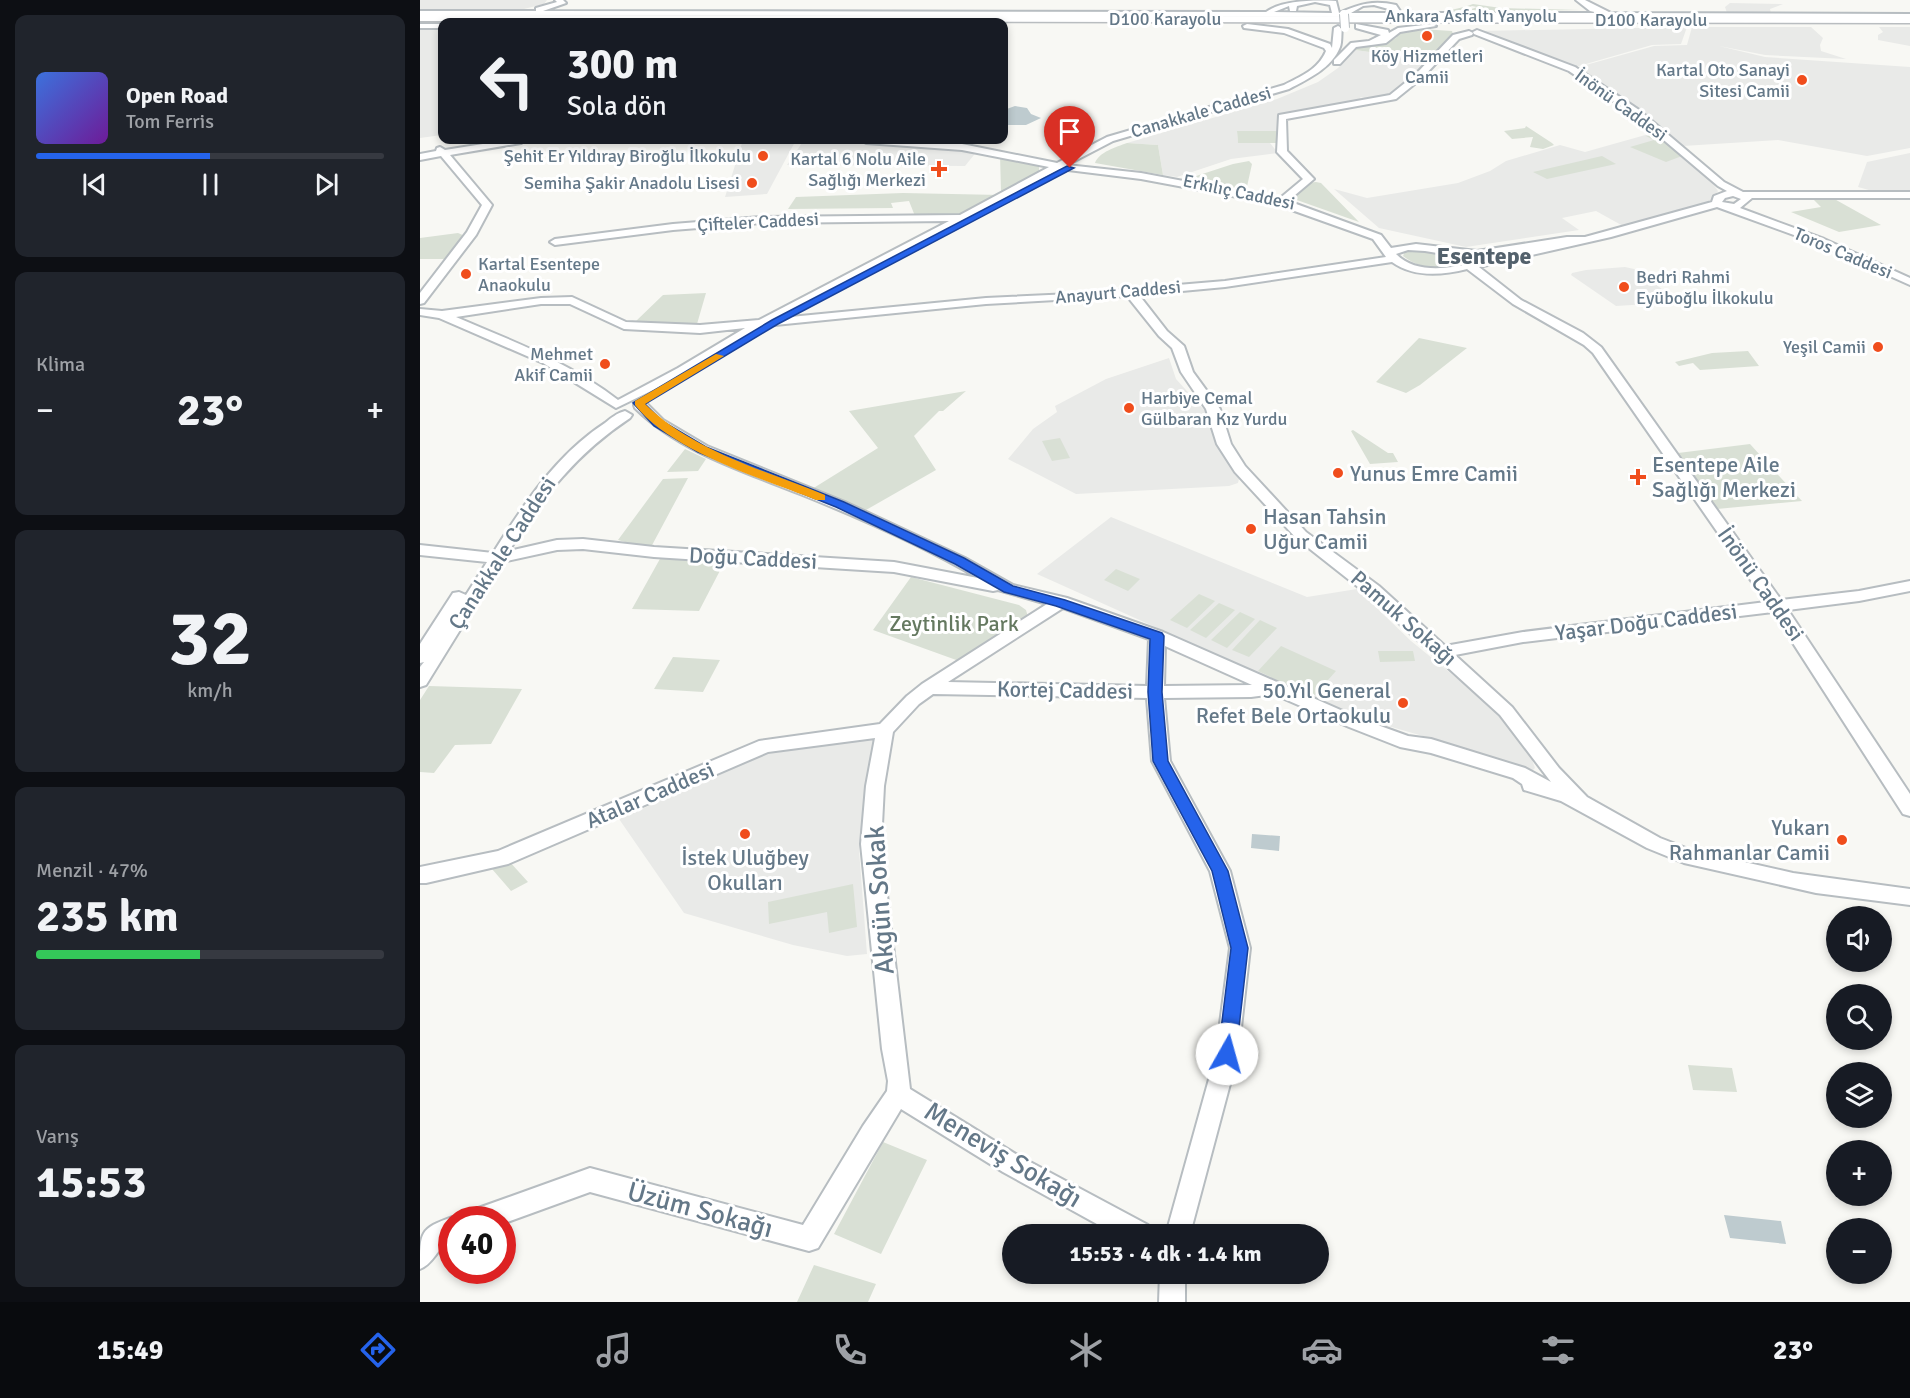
<!DOCTYPE html>
<html lang="tr">
<meta charset="utf-8">
<style>
body{margin:0;font-family:Signika,sans-serif;background:#20242c;color:#f1f3f6;height:100vh;display:flex;flex-direction:column;font-size:22px;white-space:nowrap}
*{box-sizing:border-box;margin:0}
p{font-size:20px;color:#9ea1a6}
.icon{flex:none;width:33px;height:33px;fill:none;stroke:currentColor;stroke-width:2;stroke-linecap:round;stroke-linejoin:round}
.map{position:relative;flex:1;overflow:hidden}
.drawer{display:flex;flex-direction:column;gap:15px;padding:15px;background:#0d0f14;width:420px}
.drawer>*{flex:none}
.hud{position:absolute;left:18px;top:18px;width:570px;height:126px;border-radius:12px;box-shadow:0 3px 9px #0003;background:#171b24;color:#f1f3f6;overflow:hidden}
.buttons{position:absolute;left:1406px;top:906px;display:grid;gap:12px}
.buttons a{display:grid;place-items:center;width:66px;height:66px;border-radius:50%;background:#171b24;box-shadow:0 3px 9px #0003;font-size:30px}
.speed{position:absolute;left:18px;top:1206px;display:flex;gap:12px;font-size:30px;font-weight:700;text-align:center}
.speed>*{display:grid;place-content:center;width:78px;height:78px;border-radius:50%;background:#171b24;box-shadow:0 3px 9px #0003;line-height:1}
.speed .limit{border:9px solid #d22;background:#fff;color:#111}
.pin{position:absolute;display:grid;place-items:center;width:51px;height:51px;color:#fff;margin:-62px -26px;border-radius:50% 50% 50% 0;rotate:-45deg;box-shadow:0 0 6px #0007}
.pin .icon{rotate:45deg}
.me{position:absolute;width:66px;margin:-33px;rotate:7deg;stroke-linejoin:round;filter:drop-shadow(0 0 4px #0008)}
.turn{display:flex;align-items:center;gap:21px;height:126px;padding:0 30px;font-size:27px}
.turn .icon{width:78px;height:78px;stroke-width:2.5}
.turn b{display:block;font-size:42px;line-height:51px}
.big{font-size:45px;font-weight:700;line-height:1.1}
.drawer .card{flex:1;display:flex;flex-direction:column;justify-content:center;gap:9px;min-width:0;padding:0 21px;border-radius:12px;background:#20242c}
.drawer .dial{align-items:center;gap:0}
.dial b{font-size:78px;line-height:1}
.song{display:flex;align-items:center;gap:18px}
.cover{width:72px;height:72px;border-radius:9px;background:linear-gradient(135deg,hsl(220 70% 55%),hsl(280 70% 35%))}
.played{height:6px;border-radius:3px;background:linear-gradient(90deg,#2563eb 50%,#363941 50%)}
.keys{display:flex;justify-content:space-around;direction:ltr}
.heat{display:flex;justify-content:space-between;align-items:center;font-size:33px;direction:ltr}
.charge{height:9px;border-radius:4px;background:linear-gradient(90deg,#34c759 47%,#363941 0)}
.trip{position:absolute;left:582px;top:1224px;width:327px;height:60px;border-radius:30px;background:#171b24;box-shadow:0 3px 9px #0003;font-weight:700;line-height:60px;text-align:center}
.tab-bar{display:flex;height:96px;justify-content:space-around;align-items:center;background:#090b0e;color:#9ea1a6}
.tab-bar .icon{width:42px;height:42px}
.tab-bar .selected{color:#2563eb}
.tab-bar b{font-size:27px;color:#f1f3f6}
main{display:flex;flex:1;min-height:0}
.map>svg:first-child{display:block}
.built{fill:#e9eae8}
.green{fill:#d9e0d5}
.water{fill:#becbcf}
.lines{fill:none;stroke-linecap:round;stroke-linejoin:round}
.secondary-casing{stroke:#b7bdc1;stroke-width:4}
.highway-casing{stroke:#b9bdc0;stroke-width:3}
.secondary{fill:#fff;fill-rule:evenodd}
.highway{fill:#fff;fill-rule:evenodd}
.secondary-bridge-casing{stroke:#b7bdc1;stroke-width:10;stroke-linecap:butt}
.secondary-bridge{stroke:#fff;stroke-width:8}
.route{fill:#2563eb;stroke:#184099;stroke-width:1.5}
.slow{fill:#f59e0b}
.poi-dot{fill:#f04d1c;stroke:#fff;stroke-width:2}
.labels{text-anchor:middle;dominant-baseline:central;stroke-width:6;stroke-linejoin:round;paint-order:stroke}
.far-street-label{font-size:18px;fill:#647888;stroke:#fff}
.far-poi-label{font-size:18px;fill:#647888;stroke:#fff;text-anchor:end}
.poi-label{font-size:22px;fill:#647888;stroke:#fff;text-anchor:start}
.street-label{font-size:22px;fill:#647888;stroke:#fff}
.park-label{font-size:22px;fill:#657960;stroke:#fff}
.far-district-label{font-size:24px;font-weight:bold;fill:#53616c;stroke:#fff}
.near-street-label{font-size:27px;fill:#647888;stroke:#fff}
</style>
<main>
<section class="drawer">
<div class="card">
<div class="song"><i class="cover"></i><div><b>Open Road</b><p>Tom Ferris</p></div></div>
<div class="played"></div>
<div class="keys"><svg class="icon" aria-label="previous" viewBox="0 0 24 24"><path d="M18 5L8 12l10 7zM5 5v14"/></svg><svg class="icon" aria-label="pause" viewBox="0 0 24 24"><path d="M8 5v14M16 5v14"/></svg><svg class="icon" aria-label="next" viewBox="0 0 24 24"><path d="M6 5l10 7-10 7zM19 5v14"/></svg></div>
</div>
<div class="card"><p>Klima</p>
<div class="heat"><a>−</a><b class="big">23°</b><a>+</a></div>
</div>
<div class="card dial"><b>32</b><p>km/h</p></div>
<div class="card"><p>Menzil · 47%</p><b class="big">235 km</b><div class="charge"></div></div>
<div class="card"><p>Varış</p><b class="big">15:53</b></div>
</section>
<div class="map">
<svg width="1490" height="1302" viewBox="0 0 1490 1302">
<rect width="100%" height="100%" fill="#f8f8f4"/>
<path class="built" d="M0,0H127L124,4L96,11L0,12Z
M1310,3L1363,4L1350,9L1351,13H1307L1305,7Z
M0,27L22,28V135L0,138Z
M1267,27L1261,44L1232,45L1159,66H1149L1060,31Z
M1272,27H1391L1403,38L1400,45L1401,51L1426,59L1345,55L1299,46L1345,57L1490,67V148L1447,156L1358,140L1263,146L1223,113L1155,68L1234,46L1267,45Z
M1459,27H1490V46L1458,40V35L1463,32Z
M966,49L1007,61L979,89L961,97L949,99L940,97L942,100L858,115L857,131L817,132L818,143H850L858,153L811,159L757,177L743,175L738,145L707,143L857,99L898,82L918,68L935,50L957,53Z
M1236,132L1290,180L1298,191L1291,201L1203,226L1176,211L1142,218L1159,230L1046,247L959,228L914,189L947,198L1038,183L1070,171L1086,161L1140,145L1165,152Z
M323,140H376L347,194L305,197Z
M384,140L473,142L558,150L545,166L367,165Z
M1490,153V192H1456L1438,187L1447,162Z
M1205,267L1214,269L1260,302L1196,306L1151,275L1152,273L1166,270Z
M749,358L756,379L785,411L811,469L819,479L818,483L809,486L656,494L588,459L613,429L637,412L635,406L686,379Z
M691,517L887,597L937,589L991,641L1071,706L1088,724L1109,751L1115,768L1112,771L1106,770L1038,746L933,716L617,574Z
M454,739L439,850L447,954L427,956L373,945L264,913L199,819L346,754Z"/>
<path class="green" d="M1053,4L1081,8L1160,10L1050,12L1049,10L1057,7L1052,6L1044,9L1045,12C1028,13 1001,19 986,8C1007,16 1032,11 1053,4Z
M1001,29L1032,31L1033,34L1007,61L966,49L957,53L935,50L938,46L968,42L976,38L979,32Z
M1106,126L1132,143L1134,145L1123,149L1110,147L1113,137L1092,139L1084,131L1105,128Z
M817,131H857L858,143H818Z
M1235,133L1262,156L1246,162L1210,147L1234,140L1226,136Z
M707,143L738,145L743,175L675,163C679,152 696,147 707,143Z
M580,154L607,158L619,165V174L586,192H581Z
M1182,156L1196,164L1127,179L1113,172Z
M829,161L832,164L826,191L767,179L813,164Z
M896,182L901,183L939,222L874,199L887,183Z
M483,193L581,195L546,215L495,216L489,201L471,203L473,208L368,209L376,197Z
M1409,196L1461,225L1419,232L1371,212L1401,207L1391,197Z
M38,233L45,236L30,259H0V238Z
M993,249L1037,255L1044,263C1021,270 1003,271 983,256L985,251Z
M286,293L277,324H234L215,322L243,295Z
M999,338L1047,348L1000,385L986,393L956,382Z
M1328,351L1339,366L1280,370L1273,363L1259,366L1255,362L1292,353Z
M546,391L523,411H519L494,436L516,470L446,510L392,489L458,448L429,411Z
M933,430L968,453H973L978,462L950,464L931,431Z
M640,438L650,458L632,461L622,441Z
M1330,444L1382,501L1297,509L1258,453Z
M265,449L286,459L278,471L247,472Z
M268,478L230,549L198,540L243,479Z
M241,557L306,559L279,611L212,609Z
M696,569L720,579L708,591L684,580Z
M491,577L599,605L606,610L608,617L539,661L453,630Z
M779,594L795,601L767,628L750,620Z
M799,603L815,610L786,638L770,630Z
M820,612L835,619L807,648L791,640Z
M840,620L857,628L829,657L812,650Z
M861,646L916,671L893,697L838,671Z
M958,651H993L995,661L960,662Z
M253,657L300,660L283,692L234,689Z
M9,686L102,689L71,744L35,745L14,773L0,772V700Z
M89,861L108,882L91,891L72,869Z
M433,884L437,927L409,933L407,912L349,924L348,902Z
M1268,1065L1312,1068L1317,1092L1273,1090Z
M463,1142L507,1160L461,1254L414,1234Z
M394,1265L456,1284L448,1302H377Z"/>
<path class="water" d="M595,106L607,108L611,114L621,118L606,125H584V110Z
M832,834L860,836L859,851L831,848Z
M1304,1215L1361,1221L1366,1244L1310,1238Z"/>
<g class="lines">
<defs>
<path id="secondary" d="M135,0H143L146,3L123,11L846,12C862,0 894,0 916,1L919,13C940,4 953,0 976,5L980,11L978,13H1179L1170,11L1156,0H1165L1191,13L1490,14V18L0,15V11H116V8L137,2ZM895,2L910,5L912,13L854,12L869,6L870,11H876L877,6ZM954,5L972,10L967,13H931L943,6Z
M0,24H22V28H0Z
M827,24L868,29L910,44L912,48L914,28L918,26L922,28C921,34 922,42 920,47C912,68 888,79 869,89L693,141L647,165L721,173L859,199L883,179L857,152L859,115L970,95L996,74L1033,35L1049,31L1053,33L1052,35L1039,39L1002,78L976,99L866,119L867,151L894,179L868,201L961,235L971,248L996,244L1057,251L1147,237H1165L1292,202L1294,196L1307,191L1298,186L1213,114L1149,71L1054,34L1053,32L1057,30L1155,67L1219,110L1304,182L1323,192H1490V198H1332L1320,208L1404,239L1490,278V285L1396,243L1297,207L1191,237L1059,267L1101,300L1163,333L1181,347L1361,600L1439,591L1490,581V591L1439,601L1368,610L1490,794V816L1483,814L1353,612L1103,642L1035,655L1092,707L1139,768L1167,797L1240,838L1271,850L1373,873L1490,889V905L1396,893L1264,863L1227,848L1141,801L1104,790L1102,784L1093,778L1011,753L980,747L929,727L853,694L831,697L744,698L750,761L810,871L830,948L818,1054L770,1234H746L796,1054L810,948L790,871L732,761L727,698L513,694L499,704L473,732L464,786L461,844L490,1089L599,1156L728,1225L731,1234H695L583,1172L481,1109L398,1248L389,1251L170,1192L82,1224V1220H47L50,1211L170,1168L383,1225L443,1126L467,1091L468,1081L462,1049L441,844L446,786L455,738L348,752L88,864L6,883H0V867L78,851L339,741L460,724L487,696L502,684L627,604L578,590L573,591L474,572L234,557L163,549L137,550L82,562L6,685L0,687V667L4,662L0,663V644L33,593L39,592L46,595L67,562L0,555V545L73,553C104,504 136,455 185,423C191,418 197,413 205,411L212,415L210,418C156,454 123,496 89,551L137,540L163,539L234,547L474,562L558,578C502,545 440,518 380,494C323,471 260,452 215,408L214,405L215,402H225L243,420L287,446L425,502L545,558L593,585L647,598L743,632L941,719L988,736L1011,739L1105,768L1131,782L1080,715L947,594L876,538L815,472L797,444L786,409L761,372L752,348L739,336L707,296L566,304L345,326L266,374L196,408L123,363L19,318L0,315V309L22,311L121,298L152,297L206,322L280,325L339,320L529,221L341,223L253,230L135,245L130,242L135,239L253,224L341,217L540,215L629,167L542,150L446,143L442,140L542,144L637,163L687,137L864,85C881,76 898,70 906,51L904,48L864,33L824,28L823,26ZM640,169L721,179L855,204L953,239L966,257L805,281L651,294L566,298L360,318ZM1313,196L1321,199L1314,204L1302,202L1305,198ZM988,250L1005,251L1042,257L1093,253C1059,260 1005,283 976,254ZM972,262C994,278 1023,275 1047,269L1093,304L1164,345L1173,353L1346,602L1103,632L1025,646L959,586L886,532L825,466L811,444L800,409L773,372L764,346L747,331L719,295L805,287ZM121,304H150L204,329L280,333L325,328L258,368L198,400C149,362 92,341 36,317ZM643,608L729,639L727,686L528,682ZM745,646L832,685L744,686Z
M936,24L968,30L969,33L978,28L1012,24L1016,26L980,32L966,43L936,47L920,64H914V60L931,43L949,41L961,35L936,28Z
M88,140H106L101,143L30,155L72,205L56,235L4,303L0,304V293L47,232L62,205L21,156L0,160V154L16,151L17,148L20,147L25,150Z
M32,1217L39,1220H32V1242C16,1247 15,1263 0,1269C0,1231 0,1229 32,1217Z
M740,1274H765V1302H739Z"/>
<path id="highway" d="M0,15L1490,17V23L0,21Z"/>
</defs>
<use href="#secondary" class="secondary-casing"/>
<use href="#highway" class="highway-casing"/>
<use href="#secondary" class="secondary"/>
<use href="#highway" class="highway"/>
<defs>
<path id="secondary-bridge" d="M924,14L925,28"/>
</defs>
<use href="#secondary-bridge" class="secondary-bridge-casing"/>
<use href="#secondary-bridge" class="secondary-bridge"/>
</g>
<path class="route" d="M647,166L654,168L358,324L225,404L242,421L286,447L424,502L544,558L593,586L645,600L742,633L744,636L742,692L748,761L808,871L828,948L816,1054L814,1060L807,1063L801,1060L798,1054L811,948L792,871L733,761L728,692L730,639L636,606L584,592L535,564L416,507L278,452L234,426L213,403L352,320Z"/>
<path class="slow" d="M296,354L304,356L225,404C273,451 344,470 405,495V500H396C341,478 252,452 215,405V401Z"/>
<g class="poi-dot">
<circle cx="1007" cy="36" r="6"/>
<circle cx="1382" cy="80" r="6"/>
<circle cx="343" cy="156" r="6"/>
<path d="M516 160h6v6h6v6h-6v6h-6v-6h-6v-6h6z"/>
<circle cx="332" cy="183" r="6"/>
<circle cx="46" cy="274" r="6"/>
<circle cx="1204" cy="287" r="6"/>
<circle cx="1458" cy="347" r="6"/>
<circle cx="185" cy="364" r="6"/>
<circle cx="709" cy="408" r="6"/>
<circle cx="918" cy="473" r="6"/>
<path d="M1215 468h6v6h6v6h-6v6h-6v-6h-6v-6h6z"/>
<circle cx="831" cy="529" r="6"/>
<circle cx="983" cy="703" r="6"/>
<circle cx="325" cy="834" r="6"/>
<circle cx="1422" cy="840" r="6"/>
</g>
<g class="labels">
<g class="far-street-label">
<text x="1051" y="16">Ankara Asfaltı Yanyolu</text>
<text x="745" y="19">D100 Karayolu</text>
<text x="1231" y="20">D100 Karayolu</text>
<text transform="translate(1201 105) rotate(36)">İnönü Caddesi</text>
<text transform="translate(781 112) rotate(-16)">Canakkale Caddesi</text>
<text transform="translate(819 192) rotate(12)">Erkılıç Caddesi</text>
<text transform="translate(338 222) rotate(-3)">Çifteler Caddesi</text>
<text transform="translate(1423 253) rotate(23)">Toros Caddesi</text>
<text transform="translate(698 292) rotate(-5)">Anayurt Caddesi</text>
</g>
<g class="far-poi-label">
<text x="1007" y="56" text-anchor="middle">Köy Hizmetleri<tspan x="1007" dy="21">Camii</tspan></text>
<text x="1370" y="70">Kartal Oto Sanayi<tspan x="1370" dy="21">Sitesi Camii</tspan></text>
<text x="331" y="156">Şehit Er Yıldıray Biroğlu İlkokulu</text>
<text x="506" y="159">Kartal 6 Nolu Aile<tspan x="506" dy="21">Sağlığı Merkezi</tspan></text>
<text x="320" y="183">Semiha Şakir Anadolu Lisesi</text>
<text x="58" y="264" text-anchor="start">Kartal Esentepe<tspan x="58" dy="21">Anaokulu</tspan></text>
<text x="1216" y="277" text-anchor="start">Bedri Rahmi<tspan x="1216" dy="21">Eyüboğlu İlkokulu</tspan></text>
<text x="1446" y="347">Yeşil Camii</text>
<text x="173" y="354">Mehmet<tspan x="173" dy="21">Akif Camii</tspan></text>
<text x="721" y="398" text-anchor="start">Harbiye Cemal<tspan x="721" dy="21">Gülbaran Kız Yurdu</tspan></text>
</g>
<g class="poi-label">
<text x="1232" y="464">Esentepe Aile<tspan x="1232" dy="25">Sağlığı Merkezi</tspan></text>
<text x="930" y="473">Yunus Emre Camii</text>
<text x="843" y="516">Hasan Tahsin<tspan x="843" dy="25">Uğur Camii</tspan></text>
<text x="971" y="690" text-anchor="end">50.Yıl General<tspan x="971" dy="25">Refet Bele Ortaokulu</tspan></text>
<text x="1410" y="827" text-anchor="end">Yukarı<tspan x="1410" dy="25">Rahmanlar Camii</tspan></text>
<text x="325" y="857" text-anchor="middle">İstek Uluğbey<tspan x="325" dy="25">Okulları</tspan></text>
</g>
<g class="street-label">
<text transform="translate(82 553) rotate(-57)">Çanakkale Caddesi</text>
<text transform="translate(333 558) rotate(3)">Doğu Caddesi</text>
<text transform="translate(1341 584) rotate(55)">İnönü Caddesi</text>
<text transform="translate(984 618) rotate(41)">Pamuk Sokağı</text>
<text transform="translate(1226 622) rotate(-7)">Yaşar Doğu Caddesi</text>
<text transform="translate(645 690) rotate(1)">Kortej Caddesi</text>
<text transform="translate(230 795) rotate(-23)">Atalar Caddesi</text>
</g>
<g class="park-label">
<text x="534" y="623">Zeytinlik Park</text>
</g>
<g class="far-district-label">
<text x="1064" y="256">Esentepe</text>
</g>
<g class="near-street-label">
<text transform="translate(460 900) rotate(-94)">Akgün Sokak</text>
<text transform="translate(583 1155) rotate(31)">Meneviş Sokağı</text>
<text transform="translate(280 1210) rotate(15)">Üzüm Sokağı</text>
</g>
</g>
</svg>
<div class="buttons">
<a><svg class="icon" aria-label="sound" viewBox="0 0 24 24"><path d="M4 9h4l5-4v14l-5-4H4zM17 9q2 3 0 6"/></svg></a>
<a><svg class="icon" aria-label="search" viewBox="0 0 24 24"><circle cx="10" cy="10" r="6"/><path d="M15 15l6 6"/></svg></a>
<a><svg class="icon" aria-label="layers" viewBox="0 0 24 24"><path d="M12 4l9 5-9 5-9-5zM3 14l9 5 9-5"/></svg></a>
<a>+</a>
<a>−</a>
</div>
<div class="speed"><div class="limit">40</div></div>
<div class="pin" style="left:650px;top:168px;background:#d93025"><svg class="icon" aria-label="arrive" viewBox="0 0 24 24"><path d="M6 21V4h12l-3 4 3 4H6"/></svg></div>
<svg class="me" style="left:807px;top:1054px" viewBox="-20 -20 40 40"><circle r="19" fill="#fff"/><path d="M0-13L10 11 0 6-10 11z" fill="#2563eb"/></svg>
<div class="trip">15:53 · 4 dk · 1.4 km</div>
<div class="hud">
<div class="turn"><svg class="icon" aria-label="left" viewBox="0 0 24 24"><path d="M17 20v-9H6M10 6l-5 5 5 5"/></svg><div><b>300 m</b>Sola dön</div></div>
</div>
</div>
</main>
<nav class="tab-bar">
<b>15:49</b>
<svg class="icon selected" aria-label="directions" viewBox="0 0 24 24"><path d="M12 3l9 9-9 9-9-9zM9 14v-3h6M13 9l2 2-2 2"/></svg>
<svg class="icon" aria-label="music" viewBox="0 0 24 24"><path d="M9 18V5l10-2v13"/><circle cx="6" cy="18" r="3"/><circle cx="16" cy="16" r="3"/></svg>
<svg class="icon" aria-label="phone" viewBox="0 0 24 24"><path d="M5 4h4l2 5-3 2q2 4 5 5l2-3 5 2v4C11 20 4 13 5 4z"/></svg>
<svg class="icon" aria-label="climate" viewBox="0 0 24 24"><path d="M12 3v18M4 7l16 10M4 17L20 7"/></svg>
<svg class="icon" aria-label="car" viewBox="0 0 24 24"><path d="M5 17H2v-5l4-1 3-4h7l3 4 3 1v5h-3M9 17h6M6 11h13"/><circle cx="7" cy="17" r="2"/><circle cx="17" cy="17" r="2"/></svg>
<svg class="icon" aria-label="filters" viewBox="0 0 24 24"><path d="M4 7h16M4 17h16"/><circle cx="9" cy="7" r="2"/><circle cx="15" cy="17" r="2"/></svg>
<b>23°</b>
</nav>
